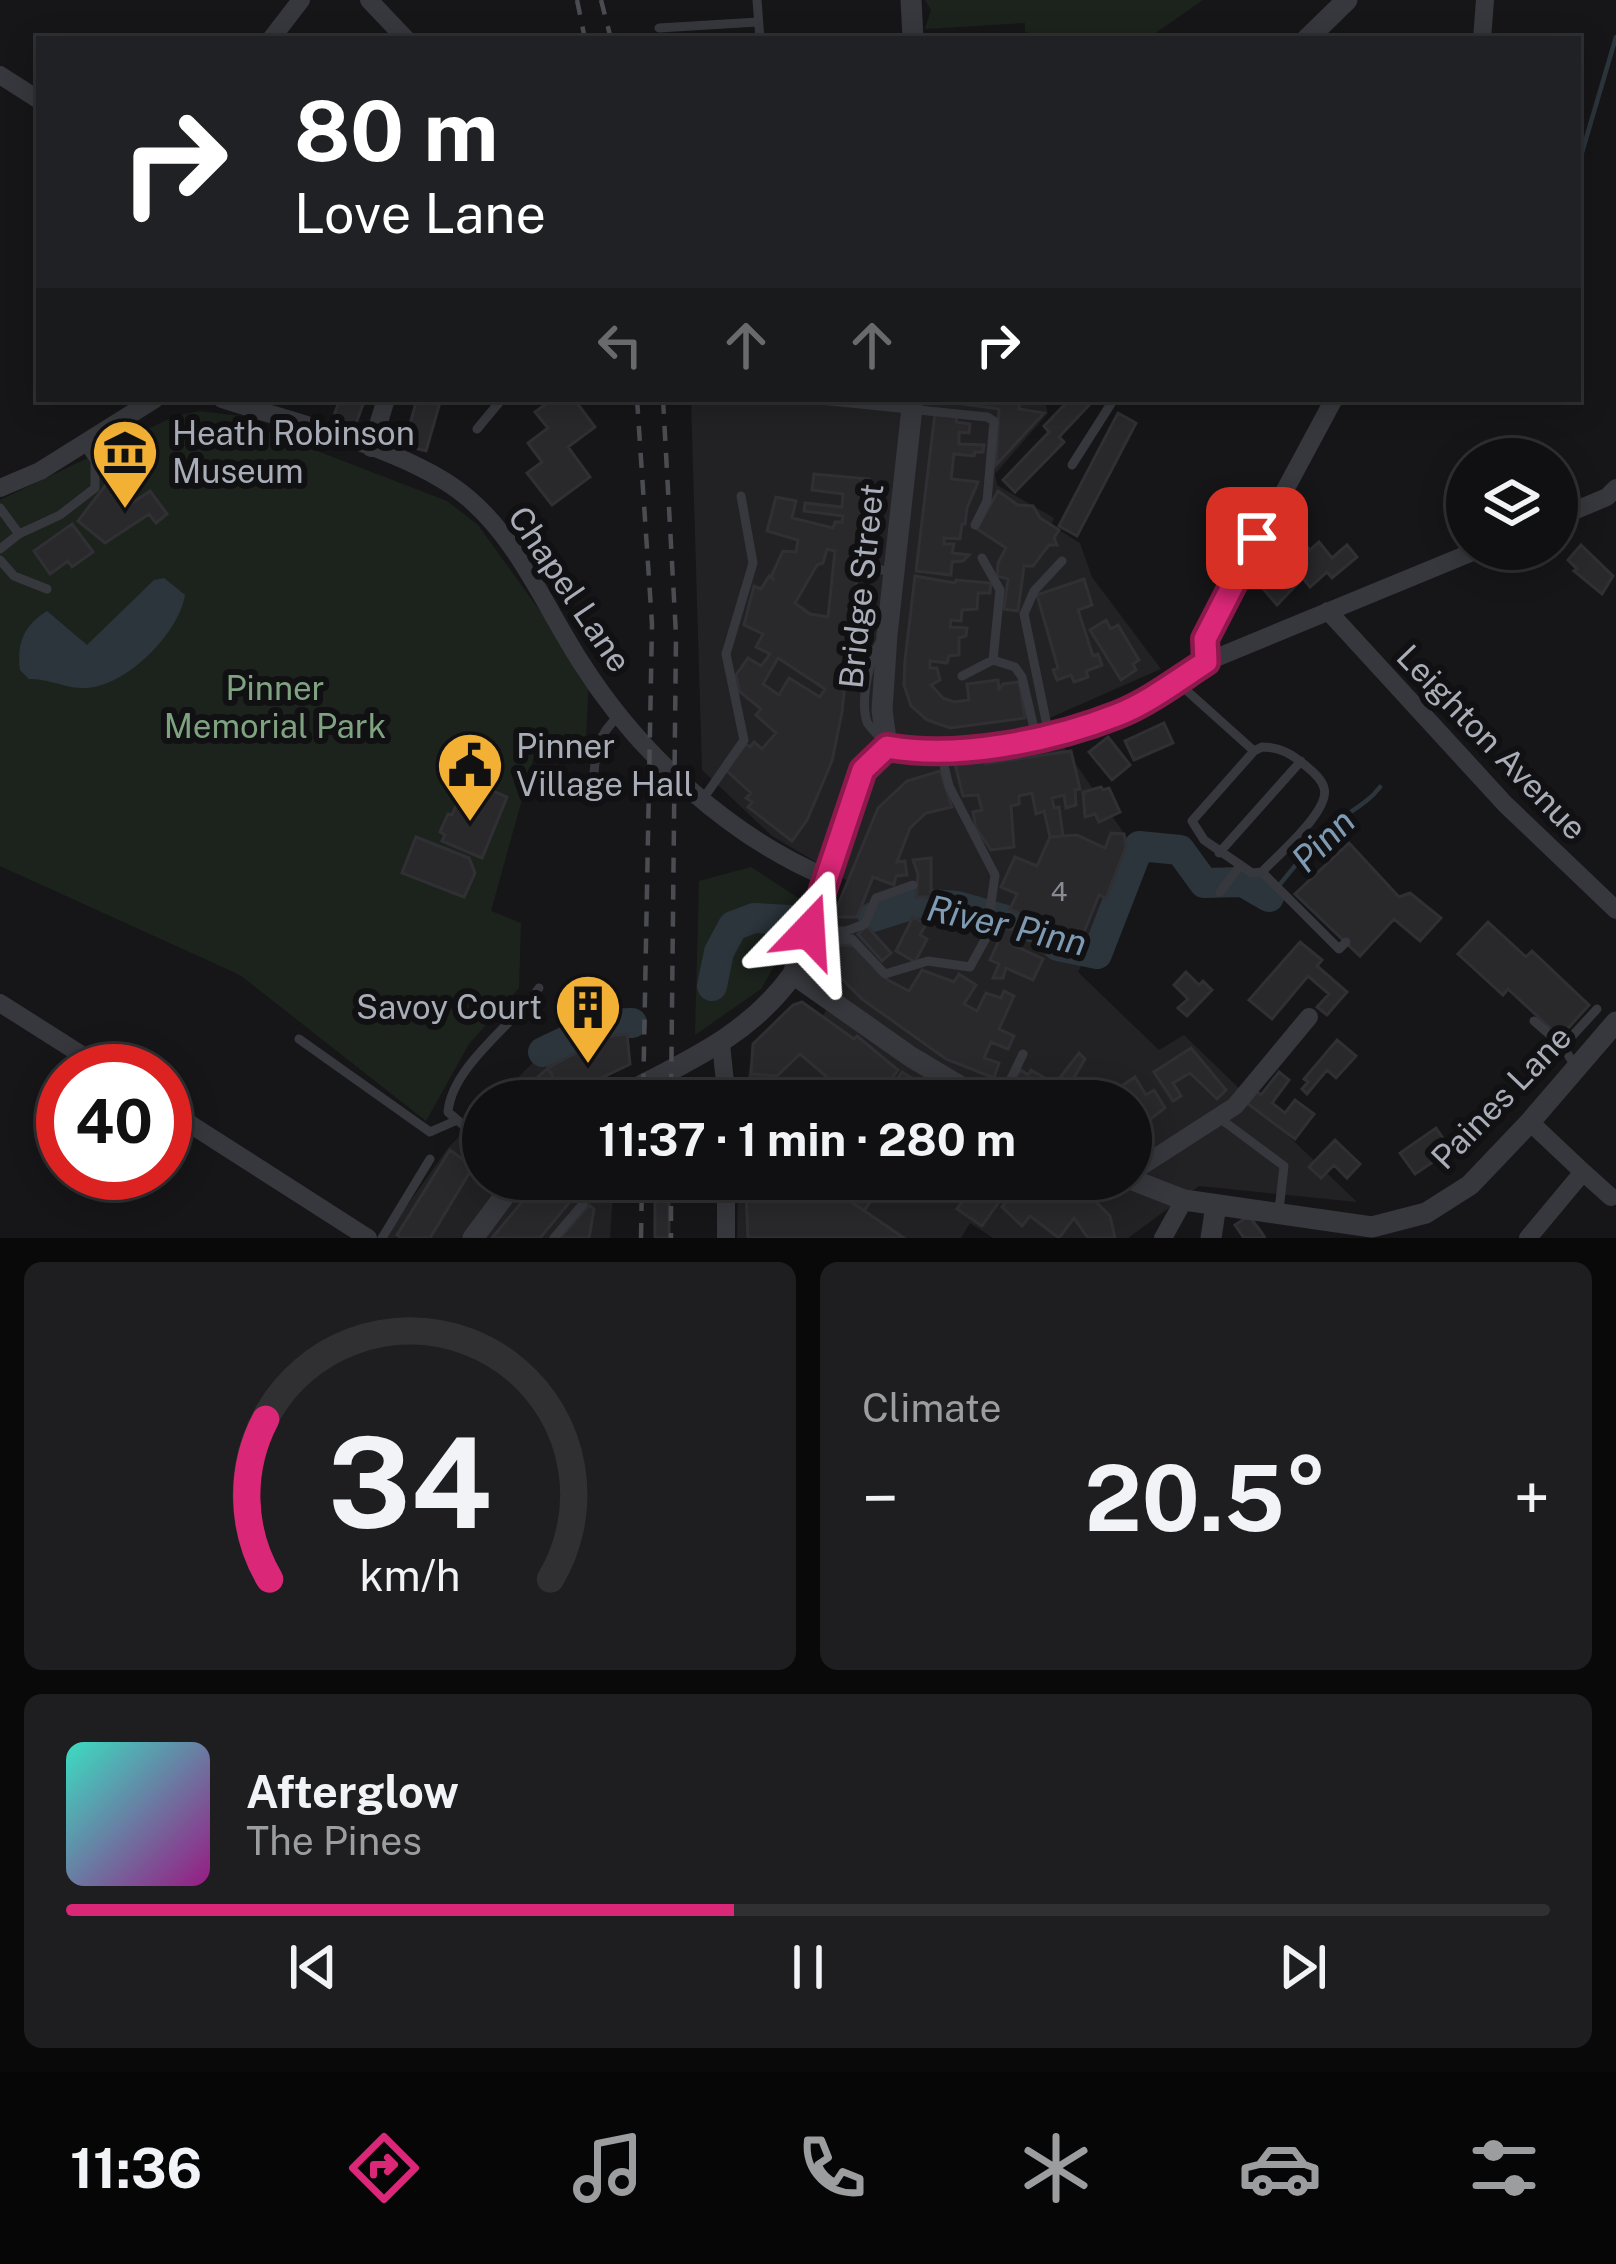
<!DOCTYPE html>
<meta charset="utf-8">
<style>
body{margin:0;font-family:"Public Sans",sans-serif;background:#1e1e20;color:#f1f3f6;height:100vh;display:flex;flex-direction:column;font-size:45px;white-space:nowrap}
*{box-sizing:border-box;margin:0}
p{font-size:39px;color:#9c9d9f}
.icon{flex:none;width:66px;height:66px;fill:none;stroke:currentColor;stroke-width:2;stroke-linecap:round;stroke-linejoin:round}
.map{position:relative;height:1238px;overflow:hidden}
.side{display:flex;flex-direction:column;gap:24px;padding:24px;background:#09090a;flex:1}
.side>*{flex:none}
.guide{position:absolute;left:36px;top:36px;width:1545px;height:366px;border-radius:0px;box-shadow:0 6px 30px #0003,0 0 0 3px #303032;background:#202124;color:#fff;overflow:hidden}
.buttons{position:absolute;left:1446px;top:438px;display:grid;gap:24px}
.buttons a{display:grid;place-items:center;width:132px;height:132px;border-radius:50%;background:#101012;box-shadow:0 6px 30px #0003,0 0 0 3px #303032;font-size:60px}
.speed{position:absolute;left:36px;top:1044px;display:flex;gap:24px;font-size:60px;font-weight:700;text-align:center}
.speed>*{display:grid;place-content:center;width:156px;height:156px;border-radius:50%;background:#101012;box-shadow:0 6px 30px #0003,0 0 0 3px #303032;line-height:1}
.speed .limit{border:18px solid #d22;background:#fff;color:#111}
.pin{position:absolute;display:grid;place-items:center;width:102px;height:102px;color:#fff;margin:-51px;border-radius:24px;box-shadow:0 6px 18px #0006}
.me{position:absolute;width:132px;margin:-66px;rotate:20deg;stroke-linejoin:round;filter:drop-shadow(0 0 9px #0008)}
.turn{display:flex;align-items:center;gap:42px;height:252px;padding:0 60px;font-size:54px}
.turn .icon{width:156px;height:156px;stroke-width:2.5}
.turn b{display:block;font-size:84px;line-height:102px}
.lanes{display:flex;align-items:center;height:114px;padding:0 60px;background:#0003;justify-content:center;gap:60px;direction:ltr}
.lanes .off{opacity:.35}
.big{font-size:90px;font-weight:700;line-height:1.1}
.side .widget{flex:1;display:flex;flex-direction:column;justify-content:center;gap:18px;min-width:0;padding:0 42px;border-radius:18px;background:#1e1e20}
.side .dial{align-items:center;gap:0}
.dial svg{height:312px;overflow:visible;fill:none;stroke:#303032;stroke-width:7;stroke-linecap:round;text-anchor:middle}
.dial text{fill:#f1f3f6;stroke:none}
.song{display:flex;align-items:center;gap:36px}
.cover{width:144px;height:144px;border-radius:18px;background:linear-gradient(135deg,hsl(170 70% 55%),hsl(310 70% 35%))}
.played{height:12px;border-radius:6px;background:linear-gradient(90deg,#db2777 45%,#303032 45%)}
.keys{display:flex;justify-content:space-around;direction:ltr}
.heat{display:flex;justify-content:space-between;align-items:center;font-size:66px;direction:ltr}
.side .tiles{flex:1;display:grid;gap:24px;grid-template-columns:1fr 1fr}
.widget:last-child{grid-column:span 2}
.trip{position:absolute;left:462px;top:1080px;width:690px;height:120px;border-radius:60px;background:#101012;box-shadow:0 6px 30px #0003,0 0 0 3px #303032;font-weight:700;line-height:120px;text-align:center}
.tabs{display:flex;height:192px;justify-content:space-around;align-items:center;background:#060607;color:#9c9d9f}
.tabs .icon{width:84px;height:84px}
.tabs .on{color:#db2777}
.tabs b{font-size:54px;color:#f1f3f6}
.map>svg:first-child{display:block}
.built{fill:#222225}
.green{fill:#1c231d}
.water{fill:#2c353c}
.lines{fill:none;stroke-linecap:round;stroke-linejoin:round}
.stream{stroke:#2c353c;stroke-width:4.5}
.river{stroke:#2c353c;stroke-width:30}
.building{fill:#29292c;stroke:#303034;stroke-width:3;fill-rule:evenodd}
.service{stroke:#37383d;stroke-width:9}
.minor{stroke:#37383d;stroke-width:18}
.tertiary{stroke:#37383d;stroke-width:21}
.rail{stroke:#4a4c52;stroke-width:4.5;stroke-dasharray:15 12;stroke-linecap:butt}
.route-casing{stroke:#8e194d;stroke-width:30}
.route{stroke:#db2777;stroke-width:21}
.labels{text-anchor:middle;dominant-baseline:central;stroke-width:12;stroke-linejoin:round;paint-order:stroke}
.number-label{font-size:27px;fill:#888b94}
.poi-label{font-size:33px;fill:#a8adb8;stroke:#111113;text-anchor:start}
.street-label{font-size:33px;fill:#a8adb8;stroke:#111113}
.park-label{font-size:33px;fill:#7fa381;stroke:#111113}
.water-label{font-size:36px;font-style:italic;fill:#7f9bb3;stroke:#111113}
</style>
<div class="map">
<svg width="1616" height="1238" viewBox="0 0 1616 1238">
<rect width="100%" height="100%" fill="#161618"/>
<path class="built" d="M691,399H1044L1048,413L995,474L997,485L1054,518L1051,525L1080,543L1092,577L1161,669L1045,720L1133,846L1104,920L1078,972L1159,1050L1184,1035L1357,1202L1199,1186L1128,1238H993L970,1223L961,1238H737L738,1179H1131V1101H744L752,1051L798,1005L822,1017L844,982L824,953L848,881L772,836L702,770Z
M586,1010L601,1101H494Z
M483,1112V1179H614L610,1238H384L448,1148Z"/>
<path class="green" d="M925,0H1203L1147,39H1059L1025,32V23L925,29L931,10Z
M200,411L241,416L260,429L447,501L478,525L589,679L586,736L536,749L491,911L521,923L519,988L469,1044L426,1121L240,975L0,866V500L175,416Z
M751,867L800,899L776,963L761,989L695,1035L699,881Z"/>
<path class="water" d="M164,578L185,595C179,633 126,687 85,688C66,689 49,678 29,679L20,670C17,643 23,626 47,611L87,645L154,580Z"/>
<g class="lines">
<path class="stream" d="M1578,166L1616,37
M1269,897C1289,875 1305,851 1327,830C1343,814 1366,806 1380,787"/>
<path class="river" d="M873,917L917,903L957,906L1038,929L1058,946L1097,954L1139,846L1180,850L1204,883L1243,882L1269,897
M712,986L719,952L733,926L754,918L790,920
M543,1052L602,1024L632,1023"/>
</g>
<path class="building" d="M340,399H365L355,426L333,418Z
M417,399H441L426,451L404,445Z
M553,399H574L595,427L568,447L590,477L552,505L527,473L542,462L528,443L548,428L535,412Z
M1020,399L1019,409L1044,413L996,465L999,409L935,400Z
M1070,399H1085L1090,404L1059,437L1064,442L1015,492L1003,480L1049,432L1044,426Z
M935,413L957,415L956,422L970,424L969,433L959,432V444L984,445L983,452H975L974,456L954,454L951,479L978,482L967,508L965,524H962L960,539L944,538V544H954L952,553L969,555L963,561L952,562L951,575L916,571Z
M1118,413L1136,423L1077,536L1059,526Z
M814,474L869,479L851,625L854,626L852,643L849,642L842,712L832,761L807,820L792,841L748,807L752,802L746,798L751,793L726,770L746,744L750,747L754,742L762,749L776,733L756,715L761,709L740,692L736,675L748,658L761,666L770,654L756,647L763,634L744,625L754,586L761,589L769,576L773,579L772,574L783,551L796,552L798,540L767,531L776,497L796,501L792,518L833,528L835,522H842L843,516L804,511L805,503L842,507L843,494L812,490ZM827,549L835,551L828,617L810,614L795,603L817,565L823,563ZM778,658L825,689L820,697L789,678L779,695L763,684Z
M108,482L126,507L150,491L167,514L156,523L149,514L105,543L78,521Z
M998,491L1018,505L1033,506L1040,518L1059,530L1054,538L1057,545H1049L1033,566H1024L1018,611L1004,609L1008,579L997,576L998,563L1006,548L977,529Z
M72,524L93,552L72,567L68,561L50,574L34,551Z
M1299,538L1310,550L1319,542L1332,558L1347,545L1357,557L1332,578L1327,572L1310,587L1303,578L1277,605L1260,585L1288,561L1281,554Z
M1581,545L1613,576L1602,594L1574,571L1577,569L1568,560Z
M915,576L955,583L956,580L991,583L990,593H978L977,609L962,610L961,621L951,620L950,627L967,628L966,636L959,638V655L949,656L947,663L930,661V668H937L940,680L931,685L943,698L954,702L969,700L967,684L998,680L999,689L1003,684L1019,682L1025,718L950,728L927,720L911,706L904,685L905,660Z
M1084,579L1092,605L1078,610L1093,656L1098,654L1102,665L1086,671L1088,677L1074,682L1071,675L1057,680L1053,670L1058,668L1037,595Z
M1106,620L1111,629L1118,625L1139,660L1133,664L1136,670L1121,680L1090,630Z
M1164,723L1173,743L1134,760L1125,741Z
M1108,737L1130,765L1112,780L1089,752Z
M1071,751L1080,789L1075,790L1076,805L1066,808L1064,795L1052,798L1054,808L1059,807L1063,836L1050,837L1044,811L1036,814L1032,793L1019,796V804L1011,806L1014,847L991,850L976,828L973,812L982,810L978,795L963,796L954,760L984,756L985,764Z
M940,771L952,807L926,813L910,828L897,862L905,861L907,875L896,876L894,885L873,877L857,917H833L878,808L907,781Z
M467,780L507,797L482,858L442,841L445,835L440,832L448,814L452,815Z
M1101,787L1103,790L1109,788L1120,812L1099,822L1095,814L1085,817L1083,792Z
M1111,833L1124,834L1126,847L1106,898L1099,895L1080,942L1010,909L1017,894L1001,887L1015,857L1037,866L1050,837L1077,835L1105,848Z
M416,837L469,858L475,873L464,897L402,873Z
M1349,843L1399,897L1410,893L1441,918L1420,941L1394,919L1360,956L1295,894Z
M931,858V897H916L918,874L913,860Z
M913,917L926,924L920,935L927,939L915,962L896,951Z
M1488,922L1526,957L1532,951L1589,1005L1560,1037L1508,989L1503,995L1458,954Z
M867,926L891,953L882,961L858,934Z
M1005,927L1017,932L1011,944L1043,959L1033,980L1006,968L1003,978H993L999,964L990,960Z
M1300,942L1322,960L1317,966L1347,992L1327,1015L1317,1007L1329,994L1308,976L1272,1019L1249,1000Z
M853,945L888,980L909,991L922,970L954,982L959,974L976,985L964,1004L977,1011L986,993L1001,998L1004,991L1014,996L999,1029L1014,1036L1008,1049L991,1042L984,1058L999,1063L994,1078L946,1059L862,999L831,968L821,947Z
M1186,972L1199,985L1203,981L1212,990L1187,1016L1178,1008L1188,999L1174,985Z
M802,1002L854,1039L857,1036L898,1070L875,1101H855L800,1054L777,1076L751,1074L753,1044L793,1005Z
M627,1034L630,1064L564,1096L548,1068L605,1037Z
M1337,1040L1356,1056L1336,1078L1327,1070L1307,1094L1302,1089L1308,1082L1304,1079Z
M1191,1048L1226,1090L1217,1099L1190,1073L1173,1083L1181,1096L1173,1101L1154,1072Z
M1079,1053L1085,1059L1072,1081L1077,1084L1074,1090L1091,1101H1036L1010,1084L1021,1070L1028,1075L1031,1070L1055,1084Z
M548,1068L564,1096L559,1101H511Z
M902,1072L949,1101H892L885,1097Z
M1279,1072L1289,1080L1272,1103L1285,1113L1295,1100L1314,1114L1295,1139L1247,1103L1256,1091L1261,1095Z
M751,1074L777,1076L770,1101H750Z
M1135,1077L1146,1095L1154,1090L1165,1108L1131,1134V1101H1119L1113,1092Z
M1436,1128L1451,1150L1415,1174L1400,1153Z
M1335,1140L1360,1164L1347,1178L1334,1165L1321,1178L1309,1167Z
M450,1150L473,1167L430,1238H401L397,1235Z
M541,1179L587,1181L540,1238H492Z
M655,1179H669V1238H655Z
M752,1179H818L904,1238H748L746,1190H752Z
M818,1179H886L864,1211Z
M979,1179H1058L1075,1195L1082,1188L1110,1216L1115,1238H1088L1074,1218L1059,1238L1030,1216L1022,1226L1002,1207L1008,1199L1003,1196L982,1226L957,1209Z
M589,1205L594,1209L589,1238H560Z
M1249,1216L1262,1233L1265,1238H1244L1235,1225Z"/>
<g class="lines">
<path class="service" d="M757,0L760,39
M659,28L758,22
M821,400L987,417L994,421L987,501L975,525
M477,429L502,399
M1072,465L1114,399
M0,508L19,534L0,549
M19,534L60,515L95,488V461L83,444
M982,558L1000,590L993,660
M0,560L14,576L47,589
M858,564L894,573
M962,676L993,660L1015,667L1022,677L1036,737
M1176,681L1254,751
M1049,735L1024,614L1034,591L1062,561
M880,738C876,732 870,728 867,722C860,701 869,659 880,642
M1262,747C1280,747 1292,754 1306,766C1312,771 1322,779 1324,788C1331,810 1277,856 1262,872L1252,873L1204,840L1192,821L1254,751Z
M593,789C595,757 594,737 620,715
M703,799L744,740L726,654L753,563L741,496
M1219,853L1301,761
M1262,872L1339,949L1346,942
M1220,892L1239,867
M809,931H846L865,924L876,898L913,885
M804,944L852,939L885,974L928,961L970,967L986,938L995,875L949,786L941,753
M1534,1021L1563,1046L1576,1068
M299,1039L430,1132L455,1121
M1563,1046L1597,1009
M823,1101L831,1092
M1000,1101L1023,1054
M1218,1117L1284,1166L1279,1210
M483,1142L448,1112C452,1066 513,1025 539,988
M382,1238L430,1159
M554,1238L583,1204"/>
<path class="minor" d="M369,0L406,39
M271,39L301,0
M1482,39L1485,0
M0,75L39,100
M222,399C294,423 411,449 468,498C520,542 546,609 582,664C639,754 730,837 828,878
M371,448L386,399
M0,488L40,471L155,399
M1557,518L1607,497L1616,488
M1328,611L1505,804L1616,910
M1206,662L1205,639L1334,399
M887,747L941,753L1071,730L1122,714L1206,662L1480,549
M0,1003L107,1071
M721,1044L727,1101
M165,1108L368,1238
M1583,1172L1611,1197
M1131,1173L1235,1106L1309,1017
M726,1238V1179
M1163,1238L1184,1200
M1528,1238L1583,1172L1530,1122"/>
<path class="tertiary" d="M911,0L913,39
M1307,39L1347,0
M793,974L911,1057L985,1101
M611,1101C679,1065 748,1038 793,974L863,770L887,747L882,710L887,635L913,399
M1130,1179L1184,1200L1372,1227L1426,1213L1470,1185L1530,1122L1616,1022
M473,1238L517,1179
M1211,1238L1216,1205"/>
<path class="rail" d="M577,0L585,39
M601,0L611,39
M637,399L652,624L643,1101
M663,399L676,635L671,1101
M671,1179V1238
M641,1238L642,1179"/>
</g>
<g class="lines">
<defs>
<path id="route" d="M809,931L863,770L887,747C957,760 1051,741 1117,715C1148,703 1178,680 1206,662L1205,639L1257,538"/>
</defs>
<use href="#route" class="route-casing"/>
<use href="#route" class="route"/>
</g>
<defs>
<symbol id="museum-pin" viewBox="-11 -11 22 30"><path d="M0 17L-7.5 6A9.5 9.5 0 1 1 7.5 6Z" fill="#f2b134" stroke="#111113"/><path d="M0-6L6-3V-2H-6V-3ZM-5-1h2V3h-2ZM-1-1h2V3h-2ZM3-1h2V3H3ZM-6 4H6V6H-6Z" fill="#111"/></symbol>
<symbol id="civic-pin" viewBox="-11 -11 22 30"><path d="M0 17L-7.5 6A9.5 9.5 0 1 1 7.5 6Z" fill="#f2b134" stroke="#111113"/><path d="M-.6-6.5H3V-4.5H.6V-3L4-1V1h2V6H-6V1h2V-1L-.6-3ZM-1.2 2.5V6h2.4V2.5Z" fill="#111"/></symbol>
<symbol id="building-pin" viewBox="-11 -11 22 30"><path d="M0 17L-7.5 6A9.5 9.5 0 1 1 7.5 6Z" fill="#f2b134" stroke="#111113"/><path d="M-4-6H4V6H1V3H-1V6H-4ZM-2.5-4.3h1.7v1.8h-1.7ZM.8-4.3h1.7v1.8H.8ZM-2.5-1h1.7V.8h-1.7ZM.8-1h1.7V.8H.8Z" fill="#111"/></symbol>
</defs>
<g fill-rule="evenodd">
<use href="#museum-pin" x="87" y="414" width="76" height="104"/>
<use href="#civic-pin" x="432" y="727" width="76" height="104"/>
<use href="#building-pin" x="550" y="969" width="76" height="104"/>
</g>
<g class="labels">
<g class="number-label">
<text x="1059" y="891">4</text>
</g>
<g class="poi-label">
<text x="172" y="433">Heath Robinson<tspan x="172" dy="38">Museum</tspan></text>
<text x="516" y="746">Pinner<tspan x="516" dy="38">Village Hall</tspan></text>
<text x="542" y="1007" text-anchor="end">Savoy Court</text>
</g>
<g class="street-label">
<text transform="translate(861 586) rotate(-84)">Bridge Street</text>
<text transform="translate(570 589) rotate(56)">Chapel Lane</text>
<text transform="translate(1492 742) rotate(46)">Leighton Avenue</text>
<text transform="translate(1501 1097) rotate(-46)">Paines Lane</text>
</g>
<g class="park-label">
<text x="275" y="688">Pinner<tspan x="275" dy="38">Memorial Park</tspan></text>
</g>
<g class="water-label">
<text transform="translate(1323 840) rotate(-45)">Pinn</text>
<text transform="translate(1007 925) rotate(13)">River Pinn</text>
</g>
</g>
</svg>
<div class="buttons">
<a><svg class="icon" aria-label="layers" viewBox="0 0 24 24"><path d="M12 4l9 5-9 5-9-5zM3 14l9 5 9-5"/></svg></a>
</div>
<div class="speed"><div class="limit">40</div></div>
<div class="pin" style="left:1257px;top:538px;background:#d93025"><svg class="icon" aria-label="arrive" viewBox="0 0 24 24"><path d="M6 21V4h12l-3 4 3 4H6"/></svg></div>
<svg class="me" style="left:809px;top:931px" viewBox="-20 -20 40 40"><path d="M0-17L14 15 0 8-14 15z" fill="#db2777" stroke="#fff" stroke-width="4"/></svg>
<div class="trip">11:37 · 1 min · 280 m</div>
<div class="guide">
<div class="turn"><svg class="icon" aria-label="right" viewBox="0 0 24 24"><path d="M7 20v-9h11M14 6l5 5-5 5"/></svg><div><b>80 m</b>Love Lane</div></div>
<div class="lanes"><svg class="icon off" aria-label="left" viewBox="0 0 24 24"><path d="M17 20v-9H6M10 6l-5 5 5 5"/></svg><svg class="icon off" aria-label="ahead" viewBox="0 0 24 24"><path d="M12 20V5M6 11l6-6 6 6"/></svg><svg class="icon off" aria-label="ahead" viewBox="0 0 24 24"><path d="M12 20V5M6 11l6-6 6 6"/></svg><svg class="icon" aria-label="right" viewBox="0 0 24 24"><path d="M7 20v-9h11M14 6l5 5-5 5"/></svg></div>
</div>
</div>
<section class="side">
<div class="tiles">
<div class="widget dial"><svg viewBox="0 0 100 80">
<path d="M14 69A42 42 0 1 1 86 69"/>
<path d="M14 69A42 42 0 0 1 13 28" stroke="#db2777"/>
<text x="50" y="56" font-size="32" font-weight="700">34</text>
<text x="50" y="72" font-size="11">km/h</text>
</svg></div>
<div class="widget"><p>Climate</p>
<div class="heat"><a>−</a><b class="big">20.5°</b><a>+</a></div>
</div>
<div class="widget">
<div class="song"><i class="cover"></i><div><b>Afterglow</b><p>The Pines</p></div></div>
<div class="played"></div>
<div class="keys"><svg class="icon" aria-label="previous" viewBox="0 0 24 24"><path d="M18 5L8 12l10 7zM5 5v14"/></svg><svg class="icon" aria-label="pause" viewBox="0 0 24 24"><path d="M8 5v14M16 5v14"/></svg><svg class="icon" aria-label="next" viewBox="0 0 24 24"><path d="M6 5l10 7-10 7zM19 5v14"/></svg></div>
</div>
</div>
</section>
<nav class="tabs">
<b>11:36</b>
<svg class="icon on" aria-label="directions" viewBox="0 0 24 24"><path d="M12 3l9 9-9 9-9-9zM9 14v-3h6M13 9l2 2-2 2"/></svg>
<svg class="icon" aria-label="music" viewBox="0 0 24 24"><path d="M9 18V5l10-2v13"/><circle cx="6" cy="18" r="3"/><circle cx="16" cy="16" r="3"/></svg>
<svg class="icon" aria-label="phone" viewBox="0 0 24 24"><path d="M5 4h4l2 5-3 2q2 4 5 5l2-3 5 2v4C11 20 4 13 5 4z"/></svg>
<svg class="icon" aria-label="climate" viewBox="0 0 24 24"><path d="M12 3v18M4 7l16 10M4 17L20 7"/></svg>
<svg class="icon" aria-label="car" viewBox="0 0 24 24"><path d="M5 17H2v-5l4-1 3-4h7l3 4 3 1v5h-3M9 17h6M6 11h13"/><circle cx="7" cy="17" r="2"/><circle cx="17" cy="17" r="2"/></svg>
<svg class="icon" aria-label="filters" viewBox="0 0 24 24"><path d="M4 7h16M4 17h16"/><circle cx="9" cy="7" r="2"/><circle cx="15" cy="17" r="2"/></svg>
</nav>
